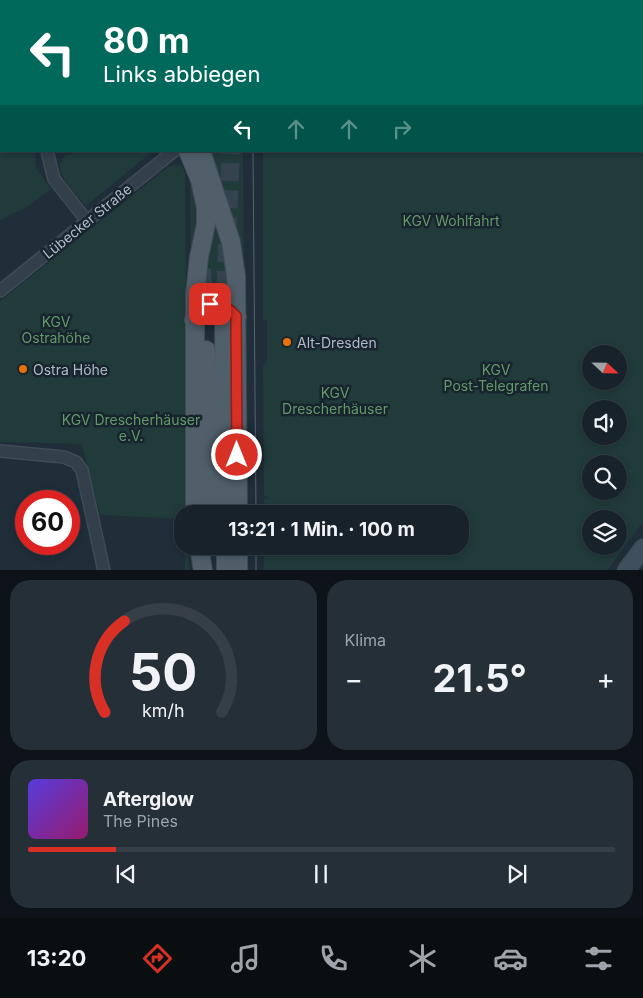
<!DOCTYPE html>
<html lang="de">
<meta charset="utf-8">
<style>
body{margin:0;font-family:Inter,sans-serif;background:#242f37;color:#f1f3f6;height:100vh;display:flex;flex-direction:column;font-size:19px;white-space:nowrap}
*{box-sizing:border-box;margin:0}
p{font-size:16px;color:#9ea4a9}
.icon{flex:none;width:28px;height:28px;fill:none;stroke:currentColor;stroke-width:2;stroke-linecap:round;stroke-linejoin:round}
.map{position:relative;height:570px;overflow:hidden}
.panel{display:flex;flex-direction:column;gap:10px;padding:10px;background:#0d1318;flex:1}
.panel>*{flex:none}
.hud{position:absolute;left:0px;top:0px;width:644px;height:152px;box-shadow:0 2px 8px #0003,0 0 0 1px #363f47;background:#00695c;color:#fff;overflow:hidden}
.needle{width:32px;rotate:112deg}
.tools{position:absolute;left:582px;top:345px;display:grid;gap:10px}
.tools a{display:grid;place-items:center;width:45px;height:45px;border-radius:50%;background:#17222b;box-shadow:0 2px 8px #0003,0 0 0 1px #363f47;font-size:25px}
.speed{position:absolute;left:15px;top:490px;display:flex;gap:10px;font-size:25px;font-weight:700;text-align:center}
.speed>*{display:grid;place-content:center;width:65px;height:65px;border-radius:50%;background:#17222b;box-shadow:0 2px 8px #0003,0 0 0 1px #363f47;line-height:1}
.speed .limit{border:8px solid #d22;background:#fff;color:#111}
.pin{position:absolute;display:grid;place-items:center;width:42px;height:42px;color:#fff;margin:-21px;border-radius:10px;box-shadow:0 2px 8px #0006}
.me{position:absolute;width:55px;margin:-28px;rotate:0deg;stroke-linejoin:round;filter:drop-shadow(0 0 4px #0008)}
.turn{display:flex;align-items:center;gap:18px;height:105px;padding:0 20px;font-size:22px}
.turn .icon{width:65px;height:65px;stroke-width:2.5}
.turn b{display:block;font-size:35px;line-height:42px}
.lanes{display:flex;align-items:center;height:48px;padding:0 20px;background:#0003;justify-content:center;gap:25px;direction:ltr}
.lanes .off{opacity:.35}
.big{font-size:38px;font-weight:700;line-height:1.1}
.panel .tile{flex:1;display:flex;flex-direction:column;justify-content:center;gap:8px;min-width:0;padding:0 18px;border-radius:20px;background:#242f37}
.panel .dial{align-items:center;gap:0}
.dial svg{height:130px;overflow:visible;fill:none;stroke:#363f47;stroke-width:7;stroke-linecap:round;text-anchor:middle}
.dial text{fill:#f1f3f6;stroke:none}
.song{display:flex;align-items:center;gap:15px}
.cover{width:60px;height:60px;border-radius:8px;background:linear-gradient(135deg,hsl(250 70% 55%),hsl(320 70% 35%))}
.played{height:5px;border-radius:2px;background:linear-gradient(90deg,#d93025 15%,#363f47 15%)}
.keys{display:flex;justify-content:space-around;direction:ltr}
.heat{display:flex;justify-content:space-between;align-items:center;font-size:28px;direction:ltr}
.panel .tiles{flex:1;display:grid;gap:10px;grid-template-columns:1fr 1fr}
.tile:last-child{grid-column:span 2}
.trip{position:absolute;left:174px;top:505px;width:295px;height:50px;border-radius:20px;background:#17222b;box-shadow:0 2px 8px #0003,0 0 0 1px #363f47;font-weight:700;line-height:50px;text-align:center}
.dock{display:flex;height:80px;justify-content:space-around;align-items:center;background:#090e11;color:#9ea4a9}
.dock .icon{width:35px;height:35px}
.dock .current{color:#d93025}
.dock b{font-size:22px;color:#f1f3f6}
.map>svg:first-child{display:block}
.green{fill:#213a3a;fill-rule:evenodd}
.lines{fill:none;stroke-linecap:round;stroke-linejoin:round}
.primary-tunnel{stroke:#34434e;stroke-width:18;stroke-dasharray:18 9;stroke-linecap:butt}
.minor-casing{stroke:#3f4b56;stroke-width:14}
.secondary-casing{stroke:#3f4b56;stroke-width:19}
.primary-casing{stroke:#3f4b56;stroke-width:20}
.minor{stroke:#333f4a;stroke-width:11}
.secondary{stroke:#404f5d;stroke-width:16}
.primary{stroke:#505f6a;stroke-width:18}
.tram{stroke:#546471;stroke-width:1}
.route-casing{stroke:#8d1f18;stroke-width:12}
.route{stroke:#d93025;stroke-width:9}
.food-dot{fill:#e8710a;stroke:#18242e;stroke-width:2}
.labels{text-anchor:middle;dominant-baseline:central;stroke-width:5;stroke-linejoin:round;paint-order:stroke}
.park-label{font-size:14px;fill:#639868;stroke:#18242e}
.street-label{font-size:14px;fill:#adbac6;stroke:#18242e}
.poi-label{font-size:14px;fill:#adbac6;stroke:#18242e;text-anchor:start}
</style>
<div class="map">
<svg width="643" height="571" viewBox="0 0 643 571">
<rect width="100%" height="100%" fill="#1f2e39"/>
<path class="green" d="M511,0H643V522L608,570H264V546H460V514H264V499H268V497L264,496L263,366L267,361V320L263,319V151H642V1H507ZM591,354H619V381H591ZM591,409H619V436H591ZM591,464H619V491H591ZM591,519H619V546H591Z
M0,71L1,151H35L36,168L51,189L29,206L0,220Z
M81,151H153L86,206C78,196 47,167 66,156C70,153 77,153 81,151Z
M205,151H243L246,514L240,288Z
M196,154L225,233L233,304L204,300L200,273Z
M175,164L182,166L185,173L188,514H182V519L100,515L82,444L0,442V301L168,167Z
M190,168L201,196L191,312Z
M184,546H188L189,570H185Z"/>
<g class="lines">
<path class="primary-tunnel" d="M184,0V1
M237,1V0
M202,269L206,320
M224,316L231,151"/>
<defs>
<path id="minor" d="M66,1V0
M263,1L264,0
M495,1L498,0
M0,8H1
M47,151L54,179L87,221
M0,291L174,151
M0,451L64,457L76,462L82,470L104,571"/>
<path id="secondary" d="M626,571L643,548"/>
<path id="primary" d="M188,151L200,180L206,208V224L199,257L195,295V514
M201,151L231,242L236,276L238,514
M224,316L225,514
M194,320C208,299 219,300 237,317
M206,350L208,514
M199,546L203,571
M226,546V571
M238,546V571"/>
</defs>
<use href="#minor" class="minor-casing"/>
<use href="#secondary" class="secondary-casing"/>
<use href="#primary" class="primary-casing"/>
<use href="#minor" class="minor"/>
<use href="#secondary" class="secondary"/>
<use href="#primary" class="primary"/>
<path class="tram" d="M264,1L265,0
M253,151L256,514
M256,546V571"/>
</g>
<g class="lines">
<defs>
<path id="route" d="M210,304C223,303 228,308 236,316L237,455"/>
</defs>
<use href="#route" class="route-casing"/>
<use href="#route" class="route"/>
</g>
<g class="food-dot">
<circle cx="287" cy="342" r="5"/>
<circle cx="23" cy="369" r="5"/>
</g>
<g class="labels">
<g class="park-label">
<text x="451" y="220">KGV Wohlfahrt</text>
<text x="56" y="321">KGV<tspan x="56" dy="16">Ostrahöhe</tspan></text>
<text x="496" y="369">KGV<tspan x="496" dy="16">Post-Telegrafen</tspan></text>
<text x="335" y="392">KGV<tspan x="335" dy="16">Drescherhäuser</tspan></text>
<text x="131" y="419">KGV Drescherhäuser<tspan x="131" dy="16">e.V.</tspan></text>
</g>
<g class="street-label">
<text transform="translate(87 221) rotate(-39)">Lübecker Straße</text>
</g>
<g class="poi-label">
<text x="297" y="342">Alt-Dresden</text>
<text x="33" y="369">Ostra Höhe</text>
</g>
</g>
</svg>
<div class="tools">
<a><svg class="needle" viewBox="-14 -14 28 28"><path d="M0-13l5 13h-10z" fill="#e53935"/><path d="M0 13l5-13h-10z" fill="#9ea4a9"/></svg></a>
<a><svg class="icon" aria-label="sound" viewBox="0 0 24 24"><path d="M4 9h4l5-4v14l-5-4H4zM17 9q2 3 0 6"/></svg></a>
<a><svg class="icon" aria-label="search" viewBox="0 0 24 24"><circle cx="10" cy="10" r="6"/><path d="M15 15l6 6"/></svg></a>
<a><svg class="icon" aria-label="layers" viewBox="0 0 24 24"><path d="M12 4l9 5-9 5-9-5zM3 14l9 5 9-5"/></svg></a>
</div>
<div class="speed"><div class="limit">60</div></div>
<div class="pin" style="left:210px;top:304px;background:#d93025"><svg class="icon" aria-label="arrive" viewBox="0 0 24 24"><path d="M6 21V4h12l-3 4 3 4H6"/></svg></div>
<svg class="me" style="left:237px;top:455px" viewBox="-20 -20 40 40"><circle r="17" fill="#d93025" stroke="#fff" stroke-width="3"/><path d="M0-11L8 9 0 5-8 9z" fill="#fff"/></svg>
<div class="trip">13:21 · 1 Min. · 100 m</div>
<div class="hud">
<div class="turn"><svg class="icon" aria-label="left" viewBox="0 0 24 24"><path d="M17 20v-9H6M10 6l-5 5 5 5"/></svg><div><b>80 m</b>Links abbiegen</div></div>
<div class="lanes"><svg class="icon" aria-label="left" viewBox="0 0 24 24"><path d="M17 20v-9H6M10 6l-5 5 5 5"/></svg><svg class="icon off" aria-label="ahead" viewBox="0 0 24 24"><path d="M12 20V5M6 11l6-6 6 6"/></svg><svg class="icon off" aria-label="ahead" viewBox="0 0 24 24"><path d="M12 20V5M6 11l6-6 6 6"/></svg><svg class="icon off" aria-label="right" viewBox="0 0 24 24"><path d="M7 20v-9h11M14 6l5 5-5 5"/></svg></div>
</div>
</div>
<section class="panel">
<div class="tiles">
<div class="tile dial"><svg viewBox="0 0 100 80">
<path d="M14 69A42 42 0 1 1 86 69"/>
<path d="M14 69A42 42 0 0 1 26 13" stroke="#d93025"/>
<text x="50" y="56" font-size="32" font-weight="700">50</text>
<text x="50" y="72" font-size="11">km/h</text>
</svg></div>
<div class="tile"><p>Klima</p>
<div class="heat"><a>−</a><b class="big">21.5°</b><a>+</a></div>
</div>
<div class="tile">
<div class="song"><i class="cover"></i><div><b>Afterglow</b><p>The Pines</p></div></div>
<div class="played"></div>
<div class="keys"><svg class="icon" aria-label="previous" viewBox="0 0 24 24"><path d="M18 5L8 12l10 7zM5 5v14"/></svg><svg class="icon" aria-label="pause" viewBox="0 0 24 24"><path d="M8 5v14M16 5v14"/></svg><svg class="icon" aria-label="next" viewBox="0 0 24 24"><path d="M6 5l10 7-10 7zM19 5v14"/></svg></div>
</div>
</div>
</section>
<nav class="dock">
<b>13:20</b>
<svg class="icon current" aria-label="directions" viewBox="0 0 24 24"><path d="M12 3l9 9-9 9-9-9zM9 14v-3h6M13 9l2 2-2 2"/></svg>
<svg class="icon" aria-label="music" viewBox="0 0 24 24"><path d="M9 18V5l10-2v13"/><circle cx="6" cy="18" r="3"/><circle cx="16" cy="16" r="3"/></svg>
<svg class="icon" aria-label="phone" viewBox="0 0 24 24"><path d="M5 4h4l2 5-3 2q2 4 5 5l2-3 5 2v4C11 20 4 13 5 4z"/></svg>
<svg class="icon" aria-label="climate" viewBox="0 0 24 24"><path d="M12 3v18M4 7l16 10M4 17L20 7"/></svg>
<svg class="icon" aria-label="car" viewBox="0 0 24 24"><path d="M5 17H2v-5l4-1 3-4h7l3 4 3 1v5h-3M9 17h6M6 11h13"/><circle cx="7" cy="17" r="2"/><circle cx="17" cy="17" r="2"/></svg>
<svg class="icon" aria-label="filters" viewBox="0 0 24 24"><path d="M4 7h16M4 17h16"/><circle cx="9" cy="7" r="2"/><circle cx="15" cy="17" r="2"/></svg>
</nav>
